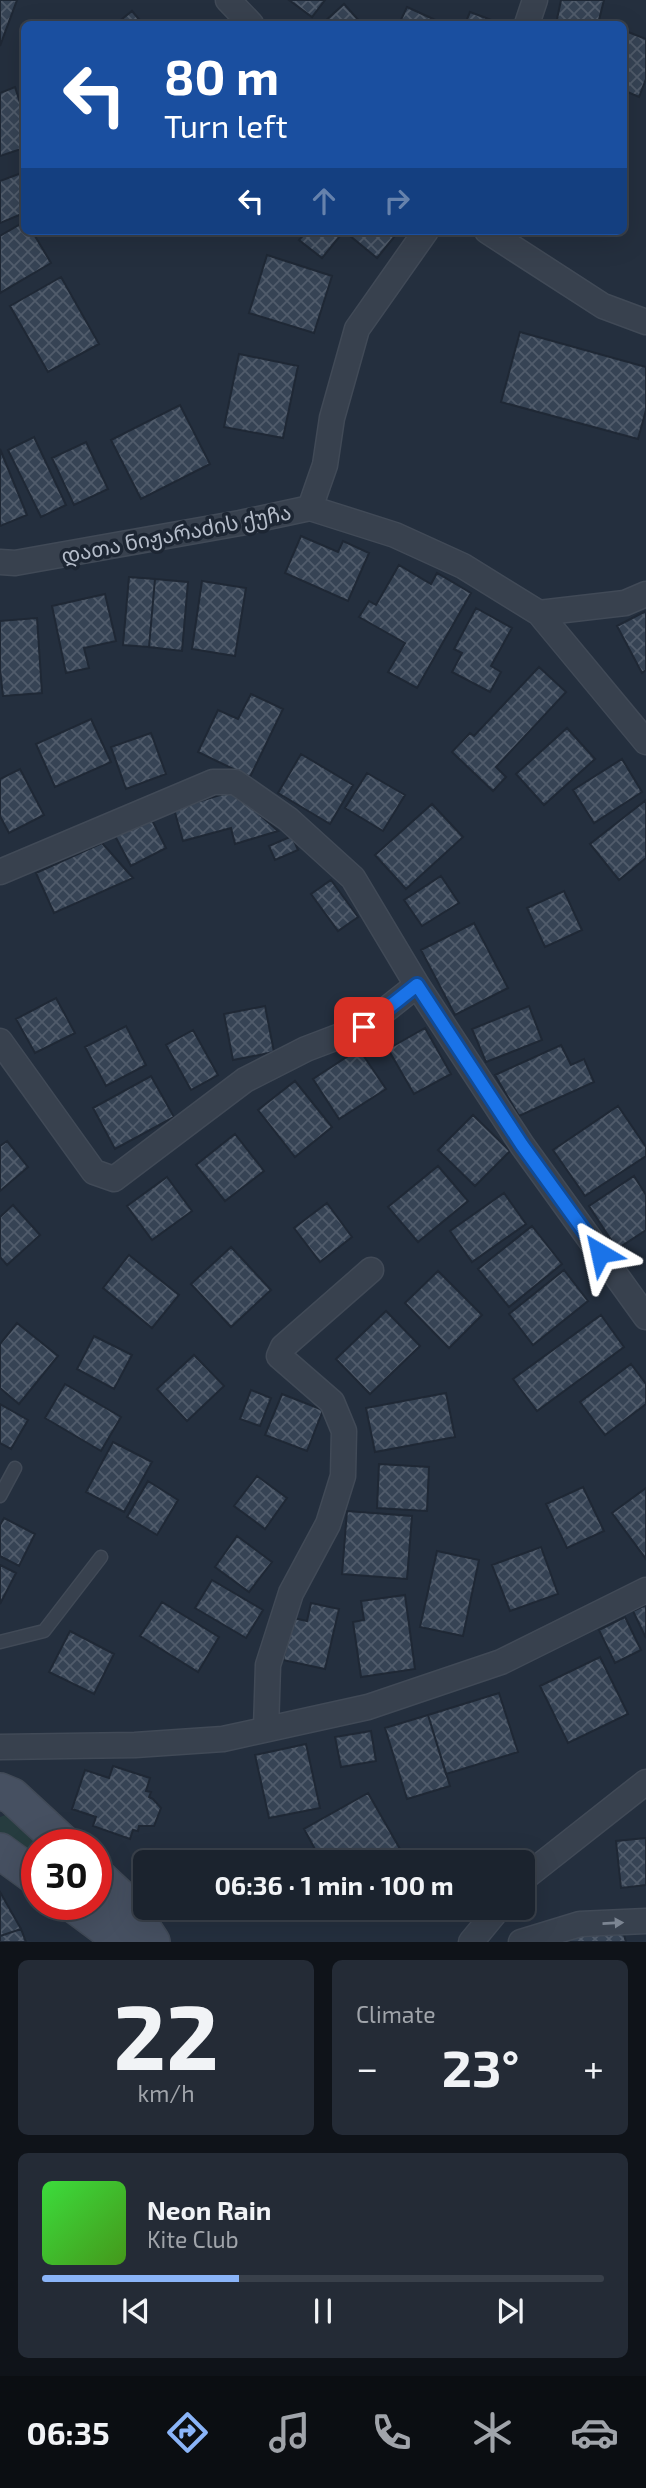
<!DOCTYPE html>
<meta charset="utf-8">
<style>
body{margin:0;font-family:"Exo 2","Noto Sans Georgian",sans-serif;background:#242b36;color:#f1f3f6;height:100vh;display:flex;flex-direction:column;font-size:26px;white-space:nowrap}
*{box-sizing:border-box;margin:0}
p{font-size:23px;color:#a0a4aa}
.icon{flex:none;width:38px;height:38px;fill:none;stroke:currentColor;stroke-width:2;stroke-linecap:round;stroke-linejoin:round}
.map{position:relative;height:1942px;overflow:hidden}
.details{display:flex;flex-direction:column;gap:18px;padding:18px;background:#0f1319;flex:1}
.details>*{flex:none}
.banner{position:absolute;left:21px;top:21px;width:606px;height:214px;border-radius:10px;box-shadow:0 7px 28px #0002,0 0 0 2px #39404a;background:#1a4fa0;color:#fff;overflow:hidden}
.speed{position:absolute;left:21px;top:1829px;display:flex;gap:14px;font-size:35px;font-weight:700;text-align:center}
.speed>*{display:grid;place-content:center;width:91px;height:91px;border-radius:50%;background:#1b232e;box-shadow:0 7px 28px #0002,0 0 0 2px #39404a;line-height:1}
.speed .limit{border:10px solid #d22;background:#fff;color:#111}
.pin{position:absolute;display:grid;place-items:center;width:60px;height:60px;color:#fff;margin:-30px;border-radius:14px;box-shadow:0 4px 10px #0006}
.me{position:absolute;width:77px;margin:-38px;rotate:324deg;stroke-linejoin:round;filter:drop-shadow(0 0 5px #0008)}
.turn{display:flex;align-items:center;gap:24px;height:147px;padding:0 28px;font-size:32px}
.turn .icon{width:91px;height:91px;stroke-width:2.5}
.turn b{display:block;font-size:49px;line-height:60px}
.lanes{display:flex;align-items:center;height:66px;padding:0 28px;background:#0003;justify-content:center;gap:35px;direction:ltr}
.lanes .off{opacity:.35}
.big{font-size:52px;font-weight:700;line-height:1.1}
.details .widget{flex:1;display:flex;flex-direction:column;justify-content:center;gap:10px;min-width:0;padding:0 24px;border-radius:10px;background:#242b36}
.details .dial{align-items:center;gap:0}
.dial b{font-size:91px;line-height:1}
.song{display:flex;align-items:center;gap:21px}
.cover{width:84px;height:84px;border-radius:10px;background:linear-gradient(135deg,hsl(120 70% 55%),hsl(100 70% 35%))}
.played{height:7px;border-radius:4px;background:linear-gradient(90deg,#8ab4f8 35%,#39404a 35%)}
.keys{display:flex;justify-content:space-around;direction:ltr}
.heat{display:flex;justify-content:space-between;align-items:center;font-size:38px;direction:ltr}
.details .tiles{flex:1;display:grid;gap:18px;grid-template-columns:1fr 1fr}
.widget:last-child{grid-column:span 2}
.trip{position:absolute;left:133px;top:1850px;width:402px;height:70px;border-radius:10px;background:#1b232e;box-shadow:0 7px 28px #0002,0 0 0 2px #39404a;font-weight:700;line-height:70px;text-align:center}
.tab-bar{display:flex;height:112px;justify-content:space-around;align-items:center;background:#0b0e12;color:#a0a4aa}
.tab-bar .icon{width:49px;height:49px}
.tab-bar .active{color:#8ab4f8}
.tab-bar b{font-size:32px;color:#f1f3f6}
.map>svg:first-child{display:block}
.grass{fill:#263c3f}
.building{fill:url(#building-cross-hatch);stroke:#1f2835;stroke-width:2}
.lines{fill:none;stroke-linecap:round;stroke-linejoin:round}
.service-casing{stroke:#414a57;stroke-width:15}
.minor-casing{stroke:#414a57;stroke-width:27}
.secondary-casing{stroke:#414a57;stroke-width:38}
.service{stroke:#38414e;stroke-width:12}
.minor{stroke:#38414e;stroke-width:24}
.secondary{stroke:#465061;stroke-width:35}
.oneway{fill:#7c8592}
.route-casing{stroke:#114b97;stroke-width:18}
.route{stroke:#1a73e8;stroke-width:12}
.labels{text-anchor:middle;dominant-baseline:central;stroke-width:7;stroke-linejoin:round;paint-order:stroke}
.street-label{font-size:21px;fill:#b4bcc9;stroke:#1d2633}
</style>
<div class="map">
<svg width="646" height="1942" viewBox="0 0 646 1942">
<defs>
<pattern id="building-cross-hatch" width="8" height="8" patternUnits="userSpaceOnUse" patternTransform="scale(1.75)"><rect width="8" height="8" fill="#364354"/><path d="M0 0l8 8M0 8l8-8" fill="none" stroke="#515c6b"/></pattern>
</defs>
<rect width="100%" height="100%" fill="#242f3e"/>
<path class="grass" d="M8,1814L42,1844H37V1860L0,1834V1817Z"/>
<path class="building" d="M0,0H17L0,46Z
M289,0H325L312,17Z
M561,0H604L598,24H556Z
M344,4L362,24H322Z
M407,7L444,24H399Z
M132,11L143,24H116Z
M470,12L502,24H465Z
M623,30L646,39V79L639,97L623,90Z
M15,87L24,115V148L0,156V93Z
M24,172V213L0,223V181Z
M24,222V231H32L51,263L0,293V236Z
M307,231H399L377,258L344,231L322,258L299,240Z
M267,255L332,276L314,333L249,313Z
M61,277L99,344L48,372L10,306Z
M520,332L646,367V410L638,439L501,402Z
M239,354L298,366L283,438L224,427Z
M180,405L210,464L141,499L111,440Z
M34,437L66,505L41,517L8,450Z
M86,442L108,489L74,505L52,458Z
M0,449L27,515L0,526Z
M301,536L338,552L343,541L369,553L348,601L285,573Z
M399,565L431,584L437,573L471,593L417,688L388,672L405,643L359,617L369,601L376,605Z
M129,577L155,579L149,647L123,645Z
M155,579L188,582L182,651L149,647Z
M202,581L246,588L235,656L192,649Z
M105,594L116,641L84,648L89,668L66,673L52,606Z
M476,608L512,628L491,666L501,672L490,692L452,672L462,653L454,649Z
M646,611V670L642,673L617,626Z
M37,618L42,693L3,696L0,669V621Z
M539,667L566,692L496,767L506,777L493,791L452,752L470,733L474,736Z
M251,694L283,709L250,777L198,752L218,710L238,719Z
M91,719L111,762L55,787L36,744Z
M567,728L595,759L544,805L516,774Z
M151,733L166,774L126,789L111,747Z
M301,754L353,785L330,824L278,793Z
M622,759L642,792L594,823L573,790Z
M20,769L44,815L9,833L0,816V779Z
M367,773L405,795L383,831L345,808Z
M233,791L278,831L235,844L231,828L183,841L174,809Z
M646,800V858L619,880L590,844Z
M432,804L463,837L406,889L375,855Z
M150,816L166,848L131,866L114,834Z
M292,836L298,850L275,860L269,846Z
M102,843L133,878L54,913L36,873Z
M441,876L459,903L422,926L404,900Z
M331,880L358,917L338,931L311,894Z
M564,891L582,930L545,947L527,908Z
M474,923L508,988L455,1015L421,950Z
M56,998L75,1033L35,1053L16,1019Z
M265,1006L274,1052L233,1060L224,1014Z
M529,1006L542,1040L486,1062L472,1029Z
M126,1026L146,1065L106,1086L85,1047Z
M425,1028L451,1074L414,1094L388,1049Z
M193,1030L218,1075L191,1090L166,1045Z
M561,1045L571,1065L584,1059L594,1082L519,1116L495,1075Z
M359,1049L386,1089L339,1119L313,1079Z
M151,1076L174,1117L115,1149L93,1108Z
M295,1081L332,1127L295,1157L258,1110Z
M618,1106L646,1147V1156L585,1196L553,1150Z
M473,1115L510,1151L475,1186L438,1150Z
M235,1134L264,1171L225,1201L196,1165Z
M7,1141L28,1167L0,1191V1146Z
M438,1166L468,1201L418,1242L388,1207Z
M634,1176L646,1195V1230L617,1249L589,1206Z
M167,1177L192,1211L152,1240L127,1206Z
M504,1193L526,1224L472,1262L450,1231Z
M327,1203L352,1237L320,1262L294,1228Z
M13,1205L40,1235L7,1265L0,1257V1217Z
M532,1226L562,1264L509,1307L478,1269Z
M231,1247L271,1290L231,1327L191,1284Z
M129,1255L179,1295L152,1328L103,1288Z
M564,1270L588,1301L533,1345L509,1314Z
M438,1271L482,1315L449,1348L405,1303Z
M386,1311L420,1346L370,1394L336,1359Z
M601,1315L624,1347L537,1411L513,1379Z
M17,1323L58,1356L19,1404L0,1388V1344Z
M94,1336L132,1355L114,1389L77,1369Z
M194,1355L224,1386L187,1421L157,1389Z
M631,1364L646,1384V1404L605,1435L580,1402Z
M65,1384L121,1417L101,1451L45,1418Z
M251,1390L271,1398L260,1426L240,1419Z
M446,1393L455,1437L375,1452L366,1408Z
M282,1394L323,1410L307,1451L265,1435Z
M0,1404L28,1420L11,1449L0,1443Z
M113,1442L152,1462L124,1512L86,1492Z
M379,1464L429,1467L427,1511L377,1508Z
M257,1476L287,1498L265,1529L234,1506Z
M148,1481L178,1500L157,1535L127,1517Z
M583,1487L604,1531L567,1548L546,1504Z
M646,1488V1559L612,1513Z
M347,1511L412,1516L407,1579L342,1574Z
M4,1518L35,1534L19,1566L0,1556V1525Z
M237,1536L272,1562L249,1592L215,1567Z
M541,1547L558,1594L510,1611L492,1565Z
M437,1551L479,1560L463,1636L420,1627Z
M0,1565L16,1573L0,1604Z
M212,1580L263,1610L246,1638L195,1608Z
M405,1595L415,1669L361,1677L353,1622L364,1620L361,1601Z
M162,1602L219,1637L198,1672L140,1636Z
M311,1603L339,1609L325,1669L283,1660L293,1618L307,1621Z
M646,1605V1638L633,1611Z
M625,1617L641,1650L615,1663L599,1630Z
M70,1631L114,1654L94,1694L49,1672Z
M600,1657L628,1714L568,1743L540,1686Z
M499,1693L518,1752L446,1774L428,1715Z
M428,1715L450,1786L407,1799L385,1728Z
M371,1731L376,1761L341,1767L335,1737Z
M306,1744L320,1808L269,1818L255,1755Z
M113,1766L150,1778L146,1791L151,1792L149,1797L153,1799L161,1808L154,1826H139L138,1831L133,1830L130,1839L93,1826L96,1817L72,1809L85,1770L109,1778Z
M368,1793L400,1849L378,1862H322L304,1829Z
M646,1838V1885L621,1888L616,1841Z
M0,1892L21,1929L0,1936Z
M609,1928L624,1935L626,1942H552Z
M21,1929L26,1942H0V1936Z"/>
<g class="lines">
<defs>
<path id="service" d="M0,1496L15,1468
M0,1642L44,1631L101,1557"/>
<path id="minor" d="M228,0L251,24
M527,24L535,0
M487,231L603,306L646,322
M310,508L325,465L332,418L357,329L426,231
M0,562L15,563L240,523L310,508L395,535L463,566L539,613L646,742
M539,613L625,603L646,594
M0,872L213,782H235L288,819L353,878L417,985L522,1145L646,1317
M0,1041L94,1172L114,1179L245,1080L306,1049L364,1027L417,985
M266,1729L268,1665L291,1593L328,1524L343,1476L344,1431L332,1402L279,1356L283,1347L371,1270
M0,1747L135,1745L223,1739L368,1707L501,1662L646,1590
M523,1879L646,1782
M471,1942L499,1908
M521,1942L580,1924L646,1921"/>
<path id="secondary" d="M0,1791L12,1796L64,1844
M0,1851L37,1878
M96,1875L127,1904L152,1942
M73,1904L108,1930L144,1942"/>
</defs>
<use href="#service" class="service-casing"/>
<use href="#minor" class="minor-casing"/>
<use href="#secondary" class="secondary-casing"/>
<use href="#service" class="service"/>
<use href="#minor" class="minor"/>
<use href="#secondary" class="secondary"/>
</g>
<defs><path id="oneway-solid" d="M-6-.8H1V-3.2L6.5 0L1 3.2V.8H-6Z" transform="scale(1.75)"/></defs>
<use class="oneway" href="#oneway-solid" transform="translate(613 1923) rotate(-3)"/>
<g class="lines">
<defs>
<path id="route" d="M364,1027L417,985L522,1145L600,1253"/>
</defs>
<use href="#route" class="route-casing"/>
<use href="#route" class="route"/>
</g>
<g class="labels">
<g class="street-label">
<text transform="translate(176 533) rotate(-11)">დათა ნიჟარაძის ქუჩა</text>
</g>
</g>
</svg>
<div class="speed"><div class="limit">30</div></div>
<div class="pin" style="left:364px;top:1027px;background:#d93025"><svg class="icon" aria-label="arrive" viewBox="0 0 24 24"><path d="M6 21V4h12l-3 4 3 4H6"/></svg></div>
<svg class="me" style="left:600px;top:1253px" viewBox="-20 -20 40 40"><path d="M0-17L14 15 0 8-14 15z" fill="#1a73e8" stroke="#fff" stroke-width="4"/></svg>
<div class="trip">06:36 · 1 min · 100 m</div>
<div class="banner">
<div class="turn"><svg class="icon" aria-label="left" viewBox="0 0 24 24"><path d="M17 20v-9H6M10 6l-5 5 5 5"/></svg><div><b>80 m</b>Turn left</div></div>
<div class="lanes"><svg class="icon" aria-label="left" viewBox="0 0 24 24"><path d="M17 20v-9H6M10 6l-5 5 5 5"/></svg><svg class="icon off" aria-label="ahead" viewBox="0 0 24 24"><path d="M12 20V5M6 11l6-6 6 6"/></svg><svg class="icon off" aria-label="right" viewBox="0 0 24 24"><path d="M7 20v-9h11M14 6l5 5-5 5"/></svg></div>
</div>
</div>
<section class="details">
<div class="tiles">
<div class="widget dial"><b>22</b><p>km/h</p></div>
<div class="widget"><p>Climate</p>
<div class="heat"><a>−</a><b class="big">23°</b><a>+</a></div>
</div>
<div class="widget">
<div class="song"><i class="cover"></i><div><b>Neon Rain</b><p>Kite Club</p></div></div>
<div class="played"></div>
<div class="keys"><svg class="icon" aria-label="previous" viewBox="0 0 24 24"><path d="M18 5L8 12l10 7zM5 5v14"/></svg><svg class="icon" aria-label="pause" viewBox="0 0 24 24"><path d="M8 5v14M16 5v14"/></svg><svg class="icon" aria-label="next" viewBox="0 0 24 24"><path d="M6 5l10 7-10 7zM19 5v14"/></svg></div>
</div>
</div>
</section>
<nav class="tab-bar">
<b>06:35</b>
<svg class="icon active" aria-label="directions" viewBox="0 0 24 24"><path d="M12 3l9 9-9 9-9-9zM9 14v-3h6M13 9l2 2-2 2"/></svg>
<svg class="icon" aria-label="music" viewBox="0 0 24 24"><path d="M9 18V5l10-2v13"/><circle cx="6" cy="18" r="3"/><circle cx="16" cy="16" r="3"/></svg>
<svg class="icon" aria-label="phone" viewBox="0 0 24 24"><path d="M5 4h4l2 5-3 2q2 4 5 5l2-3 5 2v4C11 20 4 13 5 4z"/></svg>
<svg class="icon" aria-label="climate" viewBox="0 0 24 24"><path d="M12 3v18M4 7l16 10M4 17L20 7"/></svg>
<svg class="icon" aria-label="car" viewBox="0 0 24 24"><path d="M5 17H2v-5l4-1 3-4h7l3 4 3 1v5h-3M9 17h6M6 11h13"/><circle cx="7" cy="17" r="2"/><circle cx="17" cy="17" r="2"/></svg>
</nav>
